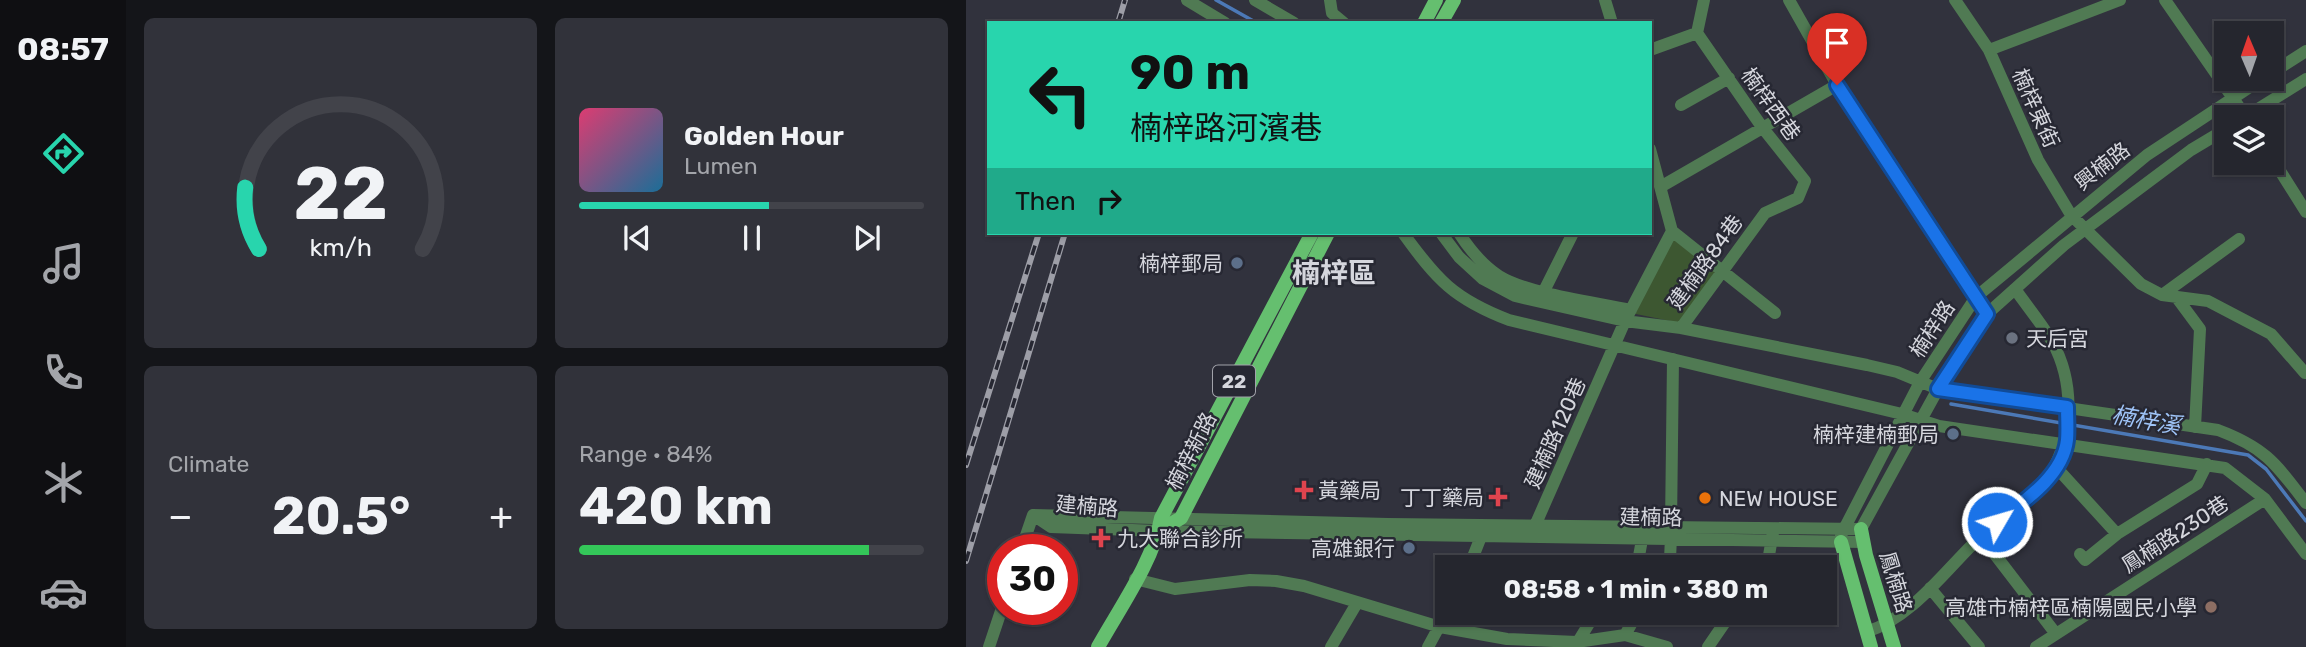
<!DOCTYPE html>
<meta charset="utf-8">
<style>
body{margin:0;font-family:Rubik,"Noto Sans TC",sans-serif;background:#31323a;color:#f1f3f6;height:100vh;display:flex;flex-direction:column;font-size:26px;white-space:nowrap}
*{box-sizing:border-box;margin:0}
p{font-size:23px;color:#a3a5aa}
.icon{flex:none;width:38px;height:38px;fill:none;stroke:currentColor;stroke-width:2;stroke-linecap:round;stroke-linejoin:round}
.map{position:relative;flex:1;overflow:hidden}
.details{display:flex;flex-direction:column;gap:18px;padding:18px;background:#141519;width:840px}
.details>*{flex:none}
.top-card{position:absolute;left:21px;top:21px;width:665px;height:214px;border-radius:0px;box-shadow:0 2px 5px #0004,0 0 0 2px #42434a;background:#28d5ad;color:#111;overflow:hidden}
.needle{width:46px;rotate:358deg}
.controls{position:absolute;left:1248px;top:21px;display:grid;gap:14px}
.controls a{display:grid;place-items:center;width:70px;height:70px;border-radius:0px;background:#25262e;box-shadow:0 2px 5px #0004,0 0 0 2px #42434a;font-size:35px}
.speed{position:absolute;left:21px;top:534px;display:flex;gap:14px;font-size:35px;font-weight:700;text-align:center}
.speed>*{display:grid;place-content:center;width:91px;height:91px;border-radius:50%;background:#25262e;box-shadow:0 2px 5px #0004,0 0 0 2px #42434a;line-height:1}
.speed .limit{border:10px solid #d22;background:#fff;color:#111}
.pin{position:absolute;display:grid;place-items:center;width:60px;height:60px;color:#fff;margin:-72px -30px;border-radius:50% 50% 50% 0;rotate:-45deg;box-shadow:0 0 7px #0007}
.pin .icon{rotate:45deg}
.me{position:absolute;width:77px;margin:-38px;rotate:52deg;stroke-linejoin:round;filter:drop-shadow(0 0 5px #0008)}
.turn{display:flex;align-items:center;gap:24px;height:147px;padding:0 28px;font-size:32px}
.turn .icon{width:91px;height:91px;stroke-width:2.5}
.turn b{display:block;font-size:49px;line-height:60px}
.then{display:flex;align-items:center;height:66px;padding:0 28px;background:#0003;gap:14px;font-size:26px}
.big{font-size:52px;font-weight:700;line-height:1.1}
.details .tile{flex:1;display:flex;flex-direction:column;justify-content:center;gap:10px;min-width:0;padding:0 24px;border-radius:10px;background:#31323a}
.details .dial{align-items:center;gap:0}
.dial svg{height:182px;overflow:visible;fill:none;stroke:#42434a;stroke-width:7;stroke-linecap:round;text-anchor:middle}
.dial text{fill:#f1f3f6;stroke:none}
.song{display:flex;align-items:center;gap:21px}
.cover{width:84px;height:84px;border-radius:10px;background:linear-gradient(135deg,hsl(340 70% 55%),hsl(200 70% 35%))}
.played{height:7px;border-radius:4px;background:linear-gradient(90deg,#28d5ad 55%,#42434a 55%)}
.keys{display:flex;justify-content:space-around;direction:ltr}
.heat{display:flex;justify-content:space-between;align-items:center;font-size:38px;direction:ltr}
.charge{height:10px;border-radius:5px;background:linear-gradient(90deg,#34c759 84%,#42434a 0)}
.details .tiles{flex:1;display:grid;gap:18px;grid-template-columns:repeat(2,1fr)}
.trip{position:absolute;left:469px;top:555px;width:402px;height:70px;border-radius:0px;background:#25262e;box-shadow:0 2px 5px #0004,0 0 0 2px #42434a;font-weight:700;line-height:70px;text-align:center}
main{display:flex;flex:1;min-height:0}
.menu{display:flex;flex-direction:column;width:126px;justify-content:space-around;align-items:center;background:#0f0f12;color:#a3a5aa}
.menu .icon{width:49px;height:49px}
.menu .on{color:#28d5ad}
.menu b{font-size:32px;color:#f1f3f6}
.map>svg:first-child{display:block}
.green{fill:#3d5731}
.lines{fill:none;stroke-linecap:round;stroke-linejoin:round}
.stream{stroke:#4c79b7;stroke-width:3.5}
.minor{stroke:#507a53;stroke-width:12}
.major{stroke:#65bf6f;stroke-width:14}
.rail-casing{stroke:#9d9ea7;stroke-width:6}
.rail{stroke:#272833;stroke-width:3.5;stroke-dasharray:10;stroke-linecap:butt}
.route-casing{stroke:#114b97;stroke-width:18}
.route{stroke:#1a73e8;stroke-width:12}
.service-dot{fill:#5c6f8a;stroke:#272833;stroke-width:2.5}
.worship-dot{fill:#6b7280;stroke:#272833;stroke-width:2.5}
.health-dot{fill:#e0444e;stroke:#272833;stroke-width:2.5}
.food-dot{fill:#e8710a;stroke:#272833;stroke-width:2.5}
.education-dot{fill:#8d6e63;stroke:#272833;stroke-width:2.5}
.labels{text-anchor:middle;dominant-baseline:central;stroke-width:5;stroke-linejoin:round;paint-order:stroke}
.shield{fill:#272833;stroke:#a1a2aa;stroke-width:2}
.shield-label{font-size:19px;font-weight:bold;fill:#d5d6dd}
.street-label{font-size:21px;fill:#d5d6dd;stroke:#272833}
.poi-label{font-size:21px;fill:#d5d6dd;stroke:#272833;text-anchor:end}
.water-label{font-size:23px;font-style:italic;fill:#9fc4f8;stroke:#272833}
.district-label{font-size:28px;font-weight:bold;fill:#d5d6dd;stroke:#272833}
</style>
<main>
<nav class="menu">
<b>08:57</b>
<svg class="icon on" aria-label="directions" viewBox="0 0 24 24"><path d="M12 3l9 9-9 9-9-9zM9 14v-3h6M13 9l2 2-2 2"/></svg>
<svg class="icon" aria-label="music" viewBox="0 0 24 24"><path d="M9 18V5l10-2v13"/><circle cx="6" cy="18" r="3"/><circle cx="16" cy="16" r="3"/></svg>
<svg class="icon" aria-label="phone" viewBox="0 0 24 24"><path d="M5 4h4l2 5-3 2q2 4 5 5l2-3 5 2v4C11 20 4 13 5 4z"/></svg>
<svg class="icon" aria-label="climate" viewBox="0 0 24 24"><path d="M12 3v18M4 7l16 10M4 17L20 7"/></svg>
<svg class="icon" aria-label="car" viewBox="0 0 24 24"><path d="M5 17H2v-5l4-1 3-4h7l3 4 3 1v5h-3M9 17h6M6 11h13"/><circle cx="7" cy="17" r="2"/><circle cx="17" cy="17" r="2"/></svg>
</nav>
<section class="details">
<div class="tiles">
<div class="tile dial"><svg viewBox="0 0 100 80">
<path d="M14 69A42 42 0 1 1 86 69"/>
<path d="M14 69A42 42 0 0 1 8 42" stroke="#28d5ad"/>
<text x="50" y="56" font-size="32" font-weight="700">22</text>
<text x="50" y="72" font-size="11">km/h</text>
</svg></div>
<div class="tile">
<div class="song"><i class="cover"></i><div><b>Golden Hour</b><p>Lumen</p></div></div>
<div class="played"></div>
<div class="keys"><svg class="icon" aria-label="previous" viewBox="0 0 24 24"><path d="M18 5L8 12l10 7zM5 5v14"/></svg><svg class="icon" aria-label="pause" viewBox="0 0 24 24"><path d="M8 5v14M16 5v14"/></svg><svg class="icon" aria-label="next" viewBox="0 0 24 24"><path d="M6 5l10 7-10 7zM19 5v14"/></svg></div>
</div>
<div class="tile"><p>Climate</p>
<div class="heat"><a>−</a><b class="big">20.5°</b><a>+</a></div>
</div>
<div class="tile"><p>Range · 84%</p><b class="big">420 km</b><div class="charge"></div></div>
</div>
</section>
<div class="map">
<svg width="1340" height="647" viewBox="0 0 1340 647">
<rect width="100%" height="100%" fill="#31323d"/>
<path class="green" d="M709,237L750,271L714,323L665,313Z"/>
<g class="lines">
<path class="stream" d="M250,0L291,23
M985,404L1282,455L1300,469L1340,521"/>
<path class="minor" d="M221,0L259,23
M289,0L328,23
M364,0L366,13L378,23
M639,0L646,23
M823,0L871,85L1013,302
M989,0L1023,50L1072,160L1105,215L1175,284L1196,295L1242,301L1305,334L1339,373
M1199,0L1280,117
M684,50L731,33
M1023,50L1154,0
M1306,73L1340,51
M715,105L763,78
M1279,117L1340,79
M1306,158L1340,212
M696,186L871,85
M706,231L809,313
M437,233C471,280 488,299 543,320L936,414L973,426L1259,468L1299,499L1340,554
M475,233L493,257L517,279L549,296L659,321L715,328L901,365L931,372L972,389L1252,430C1300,448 1310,464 1340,503
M493,233C504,250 516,265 533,276C562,294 629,302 665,310
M578,291L607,233
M1196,295L1273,239
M1211,298L1234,329L1229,427
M715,328L799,213L832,198L839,181L796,127L731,33L738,0
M1089,466L1151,534
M67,515L422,524L895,529L972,389L1021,314L1098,245L1225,150L1260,129
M67,515L85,527L193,531L897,542
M705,526L707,359
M568,528L659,321L706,231L684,149
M875,535L954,382L1010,297L1181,155L1296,79
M1014,535L1090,634
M55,550L67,515
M1114,554L1119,560L1151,534L1231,484L1241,464
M503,567L518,529
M664,567L673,556L678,529
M699,567L704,559L705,537
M801,567L807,532
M169,579L209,589L284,580L310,581L338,586L474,627L541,639L611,642L659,635L701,647
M964,588L1013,647
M900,632C943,619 975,576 1006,545C1024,525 1048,512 1067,494C1108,456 1112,389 1086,341C1075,323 1061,306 1049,289
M659,635L672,612
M610,645L630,612
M23,647L37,605
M365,647L391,603
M462,647L481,612
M742,647L766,612
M1070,647L1299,499"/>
<path class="major" d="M458,23L470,0
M475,23L488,0
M895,529L900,555L928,647
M193,531L215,518L362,233
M875,542L905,647
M132,647C153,609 188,560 195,518L346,233"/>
<defs>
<path id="rail" d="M152,23L159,0
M0,465L73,233
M0,561L99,233"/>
</defs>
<use href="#rail" class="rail-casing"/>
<use href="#rail" class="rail"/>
</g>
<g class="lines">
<defs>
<path id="route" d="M871,85L1021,314L972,389L1101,407C1101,417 1102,429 1101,440C1097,476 1057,502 1031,522"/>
</defs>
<use href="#route" class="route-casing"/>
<use href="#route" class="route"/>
</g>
<g class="service-dot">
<circle cx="271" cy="263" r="7"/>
<circle cx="987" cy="434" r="7"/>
<circle cx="443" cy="548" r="7"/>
</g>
<circle class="worship-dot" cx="1046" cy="338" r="7"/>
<g class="health-dot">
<path d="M334.5 479.5h7v7h7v7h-7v7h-7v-7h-7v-7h7z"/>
<path d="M528.5 486.5h7v7h7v7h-7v7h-7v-7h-7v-7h7z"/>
<path d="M131.5 527.5h7v7h7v7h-7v7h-7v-7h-7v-7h7z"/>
</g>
<circle class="food-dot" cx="739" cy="498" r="7"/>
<circle class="education-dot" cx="1245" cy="607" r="7"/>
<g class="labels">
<rect class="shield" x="247" y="365.5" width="42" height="31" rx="5"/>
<g class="shield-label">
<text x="268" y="381">22</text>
</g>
<g class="street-label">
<text transform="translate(805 104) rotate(54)">楠梓西巷</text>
<text transform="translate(1070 108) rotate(66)">楠梓東街</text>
<text transform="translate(1136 166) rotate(-38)">興楠路</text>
<text transform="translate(739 262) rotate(-54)">建楠路84巷</text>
<text transform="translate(966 329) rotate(-57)">楠梓路</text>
<text transform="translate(589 433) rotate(-66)">建楠路120巷</text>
<text transform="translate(225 451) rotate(-63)">楠梓新路</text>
<text transform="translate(121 506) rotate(5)">建楠路</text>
<text transform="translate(685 517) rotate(1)">建楠路</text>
<text transform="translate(1209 534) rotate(-33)">鳳楠路230巷</text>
<text transform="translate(930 582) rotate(73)">鳳楠路</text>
</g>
<g class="poi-label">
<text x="257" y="263">楠梓郵局</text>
<text x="1060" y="338" text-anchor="start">天后宮</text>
<text x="973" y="434">楠梓建楠郵局</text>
<text x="352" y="490" text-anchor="start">黃藥局</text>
<text x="518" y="497">丁丁藥局</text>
<text x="753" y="498" text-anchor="start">NEW HOUSE</text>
<text x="151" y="538" text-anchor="start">九大聯合診所</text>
<text x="429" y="548">高雄銀行</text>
<text x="1231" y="607">高雄市楠梓區楠陽國民小學</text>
</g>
<g class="water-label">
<text transform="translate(1180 420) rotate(10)">楠梓溪</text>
</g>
<g class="district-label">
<text x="368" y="273">楠梓區</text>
</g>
</g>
</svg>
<div class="controls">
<a><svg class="needle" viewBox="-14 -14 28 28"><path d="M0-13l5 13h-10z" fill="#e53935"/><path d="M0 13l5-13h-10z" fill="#a3a5aa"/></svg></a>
<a><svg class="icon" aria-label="layers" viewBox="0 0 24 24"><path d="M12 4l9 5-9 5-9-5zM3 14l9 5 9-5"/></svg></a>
</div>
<div class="speed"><div class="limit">30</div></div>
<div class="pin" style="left:871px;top:85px;background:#d93025"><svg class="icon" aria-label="arrive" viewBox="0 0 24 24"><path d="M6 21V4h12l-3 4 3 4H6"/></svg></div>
<svg class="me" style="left:1031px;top:522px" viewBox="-20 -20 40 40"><circle r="17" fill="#1a73e8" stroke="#fff" stroke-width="3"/><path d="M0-11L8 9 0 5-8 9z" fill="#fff"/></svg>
<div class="trip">08:58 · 1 min · 380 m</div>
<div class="top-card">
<div class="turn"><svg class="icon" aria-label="left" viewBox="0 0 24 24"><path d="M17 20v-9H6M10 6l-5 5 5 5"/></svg><div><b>90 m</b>楠梓路河濱巷</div></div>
<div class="then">Then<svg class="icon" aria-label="right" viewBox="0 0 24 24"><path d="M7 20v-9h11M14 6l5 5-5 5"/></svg></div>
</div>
</div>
</main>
